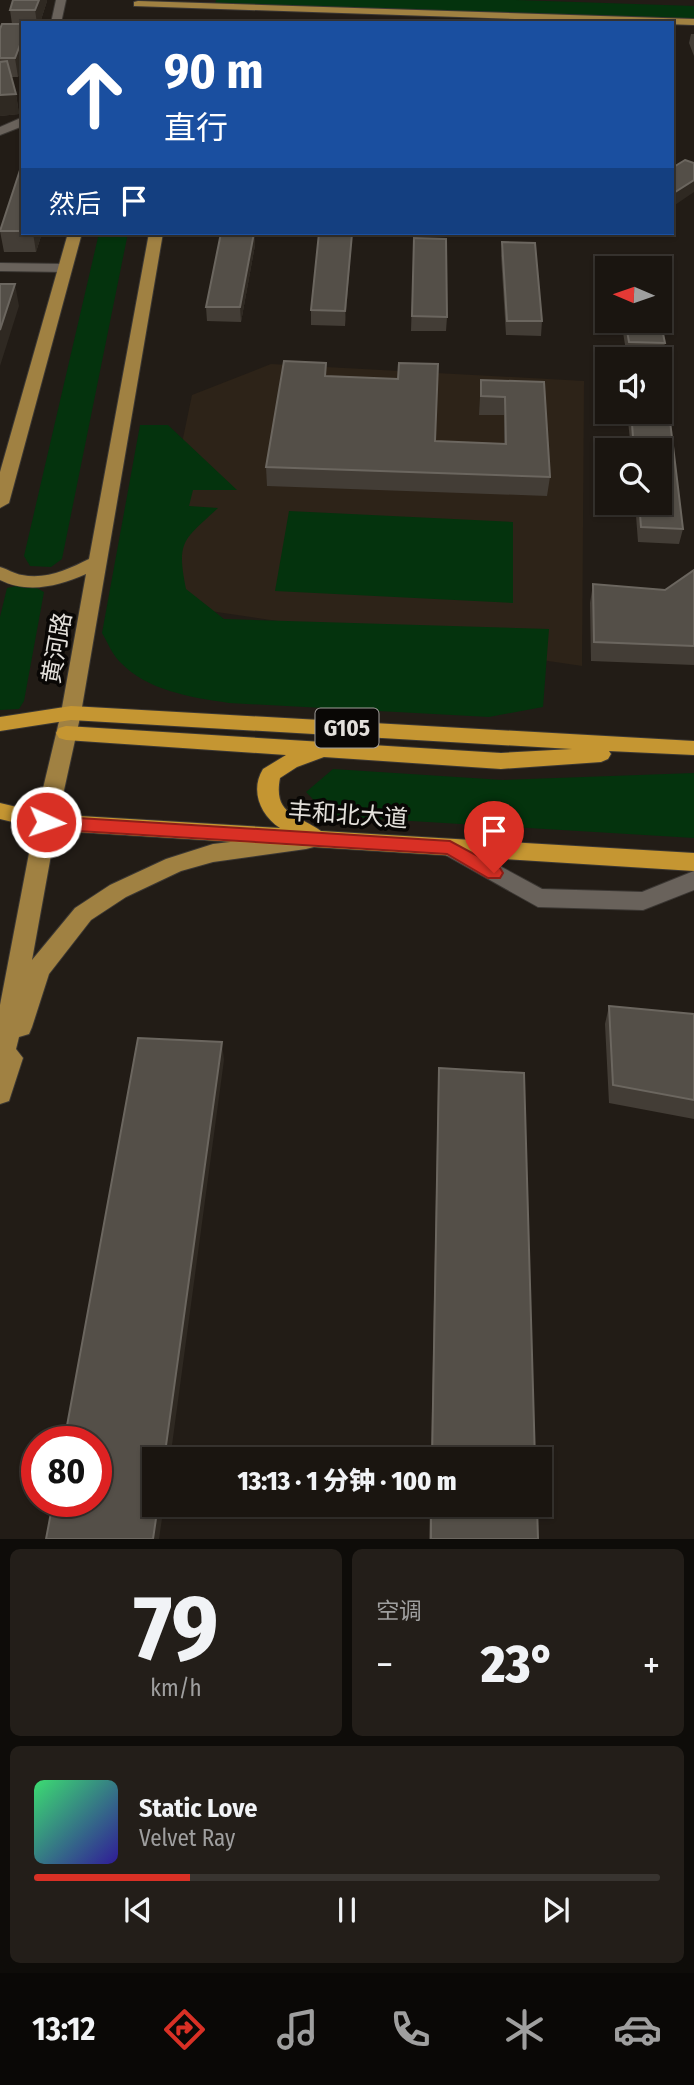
<!DOCTYPE html>
<html lang="zh">
<meta charset="utf-8">
<style>
body{margin:0;font-family:"Fira Sans Condensed","Noto Sans SC",sans-serif;background:#231e19;color:#f1f3f6;height:100vh;display:flex;flex-direction:column;font-size:26px;white-space:nowrap}
*{box-sizing:border-box;margin:0}
p{font-size:23px;color:#9f9f9f}
.icon{flex:none;width:38px;height:38px;fill:none;stroke:currentColor;stroke-width:2;stroke-linecap:round;stroke-linejoin:round}
.map{position:relative;height:1539px;overflow:hidden}
.panel{display:flex;flex-direction:column;gap:10px;padding:10px;background:#0e0c09;flex:1}
.panel>*{flex:none}
.banner{position:absolute;left:21px;top:21px;width:653px;height:214px;border-radius:0px;box-shadow:0 2px 5px #0004,0 0 0 2px #383430;background:#1a4fa0;color:#fff;overflow:hidden}
.needle{width:46px;rotate:272deg}
.buttons{position:absolute;left:595px;top:256px;display:grid;gap:14px}
.buttons a{display:grid;place-items:center;width:77px;height:77px;border-radius:0px;background:#1a1510;box-shadow:0 2px 5px #0004,0 0 0 2px #383430;font-size:35px}
.speed{position:absolute;left:21px;top:1426px;display:flex;gap:14px;font-size:35px;font-weight:700;text-align:center}
.speed>*{display:grid;place-content:center;width:91px;height:91px;border-radius:50%;background:#1a1510;box-shadow:0 2px 5px #0004,0 0 0 2px #383430;line-height:1}
.speed .limit{border:10px solid #d22;background:#fff;color:#111}
.pin{position:absolute;display:grid;place-items:center;width:60px;height:60px;color:#fff;margin:-72px -30px;border-radius:50% 50% 50% 0;rotate:-45deg;box-shadow:0 0 7px #0007}
.pin .icon{rotate:45deg}
.me{position:absolute;width:77px;margin:-38px;rotate:93deg;stroke-linejoin:round;filter:drop-shadow(0 0 5px #0008)}
.turn{display:flex;align-items:center;gap:24px;height:147px;padding:0 28px;font-size:32px}
.turn .icon{width:91px;height:91px;stroke-width:2.5}
.turn b{display:block;font-size:49px;line-height:60px}
.then{display:flex;align-items:center;height:66px;padding:0 28px;background:#0003;gap:14px;font-size:26px}
.big{font-size:52px;font-weight:800;line-height:1.1}
.panel .tile{flex:1;display:flex;flex-direction:column;justify-content:center;gap:10px;min-width:0;padding:0 24px;border-radius:10px;background:#231e19}
.panel .dial{align-items:center;gap:0}
.dial b{font-size:91px;line-height:1}
.song{display:flex;align-items:center;gap:21px}
.cover{width:84px;height:84px;border-radius:10px;background:linear-gradient(135deg,hsl(140 70% 55%),hsl(250 70% 35%))}
.played{height:7px;border-radius:4px;background:linear-gradient(90deg,#d93025 25%,#383430 25%)}
.keys{display:flex;justify-content:space-around;direction:ltr}
.heat{display:flex;justify-content:space-between;align-items:center;font-size:38px;direction:ltr}
.panel .tiles{flex:1;display:grid;gap:10px;grid-template-columns:1fr 1fr}
.tile:last-child{grid-column:span 2}
.trip{position:absolute;left:142px;top:1447px;width:410px;height:70px;border-radius:0px;background:#1a1510;box-shadow:0 2px 5px #0004,0 0 0 2px #383430;font-weight:800;line-height:70px;text-align:center}
.tab-bar{display:flex;height:112px;justify-content:space-around;align-items:center;background:#0a0806;color:#9f9f9f}
.tab-bar .icon{width:49px;height:49px}
.tab-bar .active{color:#d93025}
.tab-bar b{font-size:32px;color:#f1f3f6}
.map>svg:first-child{display:block}
.built{fill:#2d2318}
.green{fill:#04330d}
.lines{fill:none;stroke-linecap:round;stroke-linejoin:round}
.minor-casing{stroke:#3b3733;stroke-width:2}
.major-casing{stroke:#3b3733;stroke-width:2}
.highway-casing{stroke:#3b3733;stroke-width:2}
.minor{fill:#69625b;fill-rule:evenodd}
.major{fill:#a08142;fill-rule:evenodd}
.highway{fill:#c59632;fill-rule:evenodd}
.wall{fill:#433d36}
.shaded-wall{fill:#2f2922}
.building{fill:#544f48;stroke:#6b665f;stroke-width:2}
.route{fill:#d93025;stroke:#8d1f18;stroke-width:2}
.labels{text-anchor:middle;dominant-baseline:central;stroke-width:7;stroke-linejoin:round;paint-order:stroke}
.shield{fill:#090705;stroke:#a29f9b;stroke-width:2}
.shield-label{font-size:23px;font-weight:bold;fill:#e3e0db}
.street-label{font-size:24px;fill:#e3e0db;stroke:#090705}
</style>
<div class="map">
<svg width="694" height="1539" viewBox="0 0 694 1539">
<rect width="100%" height="100%" fill="#221c16"/>
<path class="built" d="M271,364L584,381L582,666L149,602L192,395Z"/>
<path class="green" d="M216,0H516L694,6V20L215,4Z
M99,233H128L62,559L51,567L30,566L24,556Z
M140,425H168L237,490H193L189,506L218,508C184,540 176,540 186,589L224,619L549,629L543,707L489,717L229,703C190,697 147,691 119,661C112,654 107,641 102,633Z
M289,511L513,522V603L275,591Z
M16,586L35,587L44,592L24,701L19,709L0,710V617L7,588Z
M333,769L503,780L694,773V838L329,816L306,792Z"/>
<g class="lines">
<defs>
<path id="minor" d="M56,0H66L61,23H51Z
M23,117V126L0,135V127Z
M0,263L65,264L72,268L65,272L0,271Z
M450,839L542,889L642,892L694,871V890L643,910L538,907L442,853L439,847L442,841Z"/>
<path id="major" d="M138,1L694,19V25L134,6V2Z
M68,233H82L9,503L0,508V472Z
M149,233H163L81,713L57,822L32,960L75,908L110,885L166,859L213,844L306,833L314,835L317,841L314,847L306,849L213,862L181,871L126,897L91,920L49,974L32,1027L29,1034L19,1037L16,1049L23,1058L9,1101L0,1104V1005L35,822L61,713L86,574C59,586 28,594 0,580V567C8,569 14,574 22,575C46,580 69,569 89,559Z"/>
<path id="highway" d="M71,706L694,741V755L609,751L611,754L608,759L601,762L501,769L324,757L297,767L280,778C273,815 297,814 321,831L694,853V871L46,830L0,819V803L46,814L280,828C260,815 250,790 263,769L286,755L66,740L59,738L56,733L59,728L66,726L501,753L572,749L71,720L0,731V717Z"/>
</defs>
<use href="#minor" class="minor-casing"/>
<use href="#major" class="major-casing"/>
<use href="#highway" class="highway-casing"/>
<use href="#minor" class="minor"/>
<use href="#major" class="major"/>
<use href="#highway" class="highway"/>
</g>
<path class="wall" d="M13,0H47V1L40,23H23V65L18,77H11L16,94L19,114L0,116V29L12,24L10,10Z
M691,34H694V56L689,43Z
M23,161V233H42L36,252H4L0,231Z
M254,233L255,245L241,322L207,321L206,307Z
M511,233H527L525,236Z
M617,233H633L627,237Z
M414,238L447,317L446,331H411Z
M502,242L542,321L541,336L506,335L501,256Z
M351,248L345,326L311,325V310Z
M621,320H660L665,343L662,358L627,357Z
M326,363V376L435,441L504,444V415H479L481,380L544,382L550,477L547,496L267,486L266,467Z
M627,411H660L683,529L679,544L638,542L635,502H660V450H631Z
M694,570V665L591,661L590,603L593,584L665,590Z
M609,1006L694,1014V1119L609,1103L605,1024Z
M439,1068L535,1460H431L438,1086Z
M430,1505H537L538,1539H429Z"/>
<path class="shaded-wall" d="M39,0H47V1L40,23H37L35,10Z
M23,37V65L18,77L15,58Z
M16,94L19,114L0,116V95Z
M694,180V192L672,207V194Z
M33,233H42L36,252Z
M254,233L255,245L241,322L240,307Z
M352,234L351,248L345,326V311Z
M15,284L19,306L0,366V330Z
M222,1042L224,1060L170,1460H164Z
M158,1505H164L159,1539H153Z"/>
<path class="building" d="M13,0H39L35,10H10Z
M2,24H23V37L15,58H0V29Z
M7,61L16,94L0,95V62Z
M685,160L694,163V180L672,194V168Z
M23,161V231H0Z
M221,233H254L240,307H206Z
M319,233L352,234L345,311L311,310Z
M414,238L446,239L447,317L412,316Z
M502,242L535,243L542,321H507Z
M615,261H648L649,268H616Z
M0,284H15L0,330Z
M660,319L665,343L629,342L625,320H660Z
M284,361L326,363L325,376L398,379L399,363L438,364L435,441L506,444L505,397L481,396V380L544,382L550,477L266,467Z
M660,370L664,371L683,529L641,527L639,502H660V450H634L631,411H660Z
M694,570V646L594,642L593,584L665,590Z
M609,1006L694,1014V1100L613,1085Z
M138,1038L222,1042L164,1460H154V1505H158L153,1539H46L53,1502H96V1442H64Z
M439,1068L524,1073L535,1460H432Z
M431,1505H537L538,1539H431Z"/>
<path class="route" d="M46,816L450,841L500,868L503,873L500,878H488L447,854L46,829L38,822Z"/>
<g class="labels">
<rect class="shield" x="315.5" y="708.5" width="63" height="39" rx="5"/>
<g class="shield-label">
<text x="347" y="728">G105</text>
</g>
<g class="street-label">
<text transform="translate(57 648) rotate(-80)">黄河路</text>
<text transform="translate(348 815) rotate(4)">丰和北大道</text>
</g>
</g>
</svg>
<div class="buttons">
<a><svg class="needle" viewBox="-14 -14 28 28"><path d="M0-13l5 13h-10z" fill="#e53935"/><path d="M0 13l5-13h-10z" fill="#9f9f9f"/></svg></a>
<a><svg class="icon" aria-label="sound" viewBox="0 0 24 24"><path d="M4 9h4l5-4v14l-5-4H4zM17 9q2 3 0 6"/></svg></a>
<a><svg class="icon" aria-label="search" viewBox="0 0 24 24"><circle cx="10" cy="10" r="6"/><path d="M15 15l6 6"/></svg></a>
</div>
<div class="speed"><div class="limit">80</div></div>
<div class="pin" style="left:494px;top:873px;background:#d93025"><svg class="icon" aria-label="arrive" viewBox="0 0 24 24"><path d="M6 21V4h12l-3 4 3 4H6"/></svg></div>
<svg class="me" style="left:46px;top:822px" viewBox="-20 -20 40 40"><circle r="17" fill="#d93025" stroke="#fff" stroke-width="3"/><path d="M0-11L8 9 0 5-8 9z" fill="#fff"/></svg>
<div class="trip">13:13 · 1 分钟 · 100 m</div>
<div class="banner">
<div class="turn"><svg class="icon" aria-label="ahead" viewBox="0 0 24 24"><path d="M12 20V5M6 11l6-6 6 6"/></svg><div><b>90 m</b>直行</div></div>
<div class="then">然后<svg class="icon" aria-label="arrive" viewBox="0 0 24 24"><path d="M6 21V4h12l-3 4 3 4H6"/></svg></div>
</div>
</div>
<section class="panel">
<div class="tiles">
<div class="tile dial"><b>79</b><p>km/h</p></div>
<div class="tile"><p>空调</p>
<div class="heat"><a>−</a><b class="big">23°</b><a>+</a></div>
</div>
<div class="tile">
<div class="song"><i class="cover"></i><div><b>Static Love</b><p>Velvet Ray</p></div></div>
<div class="played"></div>
<div class="keys"><svg class="icon" aria-label="previous" viewBox="0 0 24 24"><path d="M18 5L8 12l10 7zM5 5v14"/></svg><svg class="icon" aria-label="pause" viewBox="0 0 24 24"><path d="M8 5v14M16 5v14"/></svg><svg class="icon" aria-label="next" viewBox="0 0 24 24"><path d="M6 5l10 7-10 7zM19 5v14"/></svg></div>
</div>
</div>
</section>
<nav class="tab-bar">
<b>13:12</b>
<svg class="icon active" aria-label="directions" viewBox="0 0 24 24"><path d="M12 3l9 9-9 9-9-9zM9 14v-3h6M13 9l2 2-2 2"/></svg>
<svg class="icon" aria-label="music" viewBox="0 0 24 24"><path d="M9 18V5l10-2v13"/><circle cx="6" cy="18" r="3"/><circle cx="16" cy="16" r="3"/></svg>
<svg class="icon" aria-label="phone" viewBox="0 0 24 24"><path d="M5 4h4l2 5-3 2q2 4 5 5l2-3 5 2v4C11 20 4 13 5 4z"/></svg>
<svg class="icon" aria-label="climate" viewBox="0 0 24 24"><path d="M12 3v18M4 7l16 10M4 17L20 7"/></svg>
<svg class="icon" aria-label="car" viewBox="0 0 24 24"><path d="M5 17H2v-5l4-1 3-4h7l3 4 3 1v5h-3M9 17h6M6 11h13"/><circle cx="7" cy="17" r="2"/><circle cx="17" cy="17" r="2"/></svg>
</nav>
